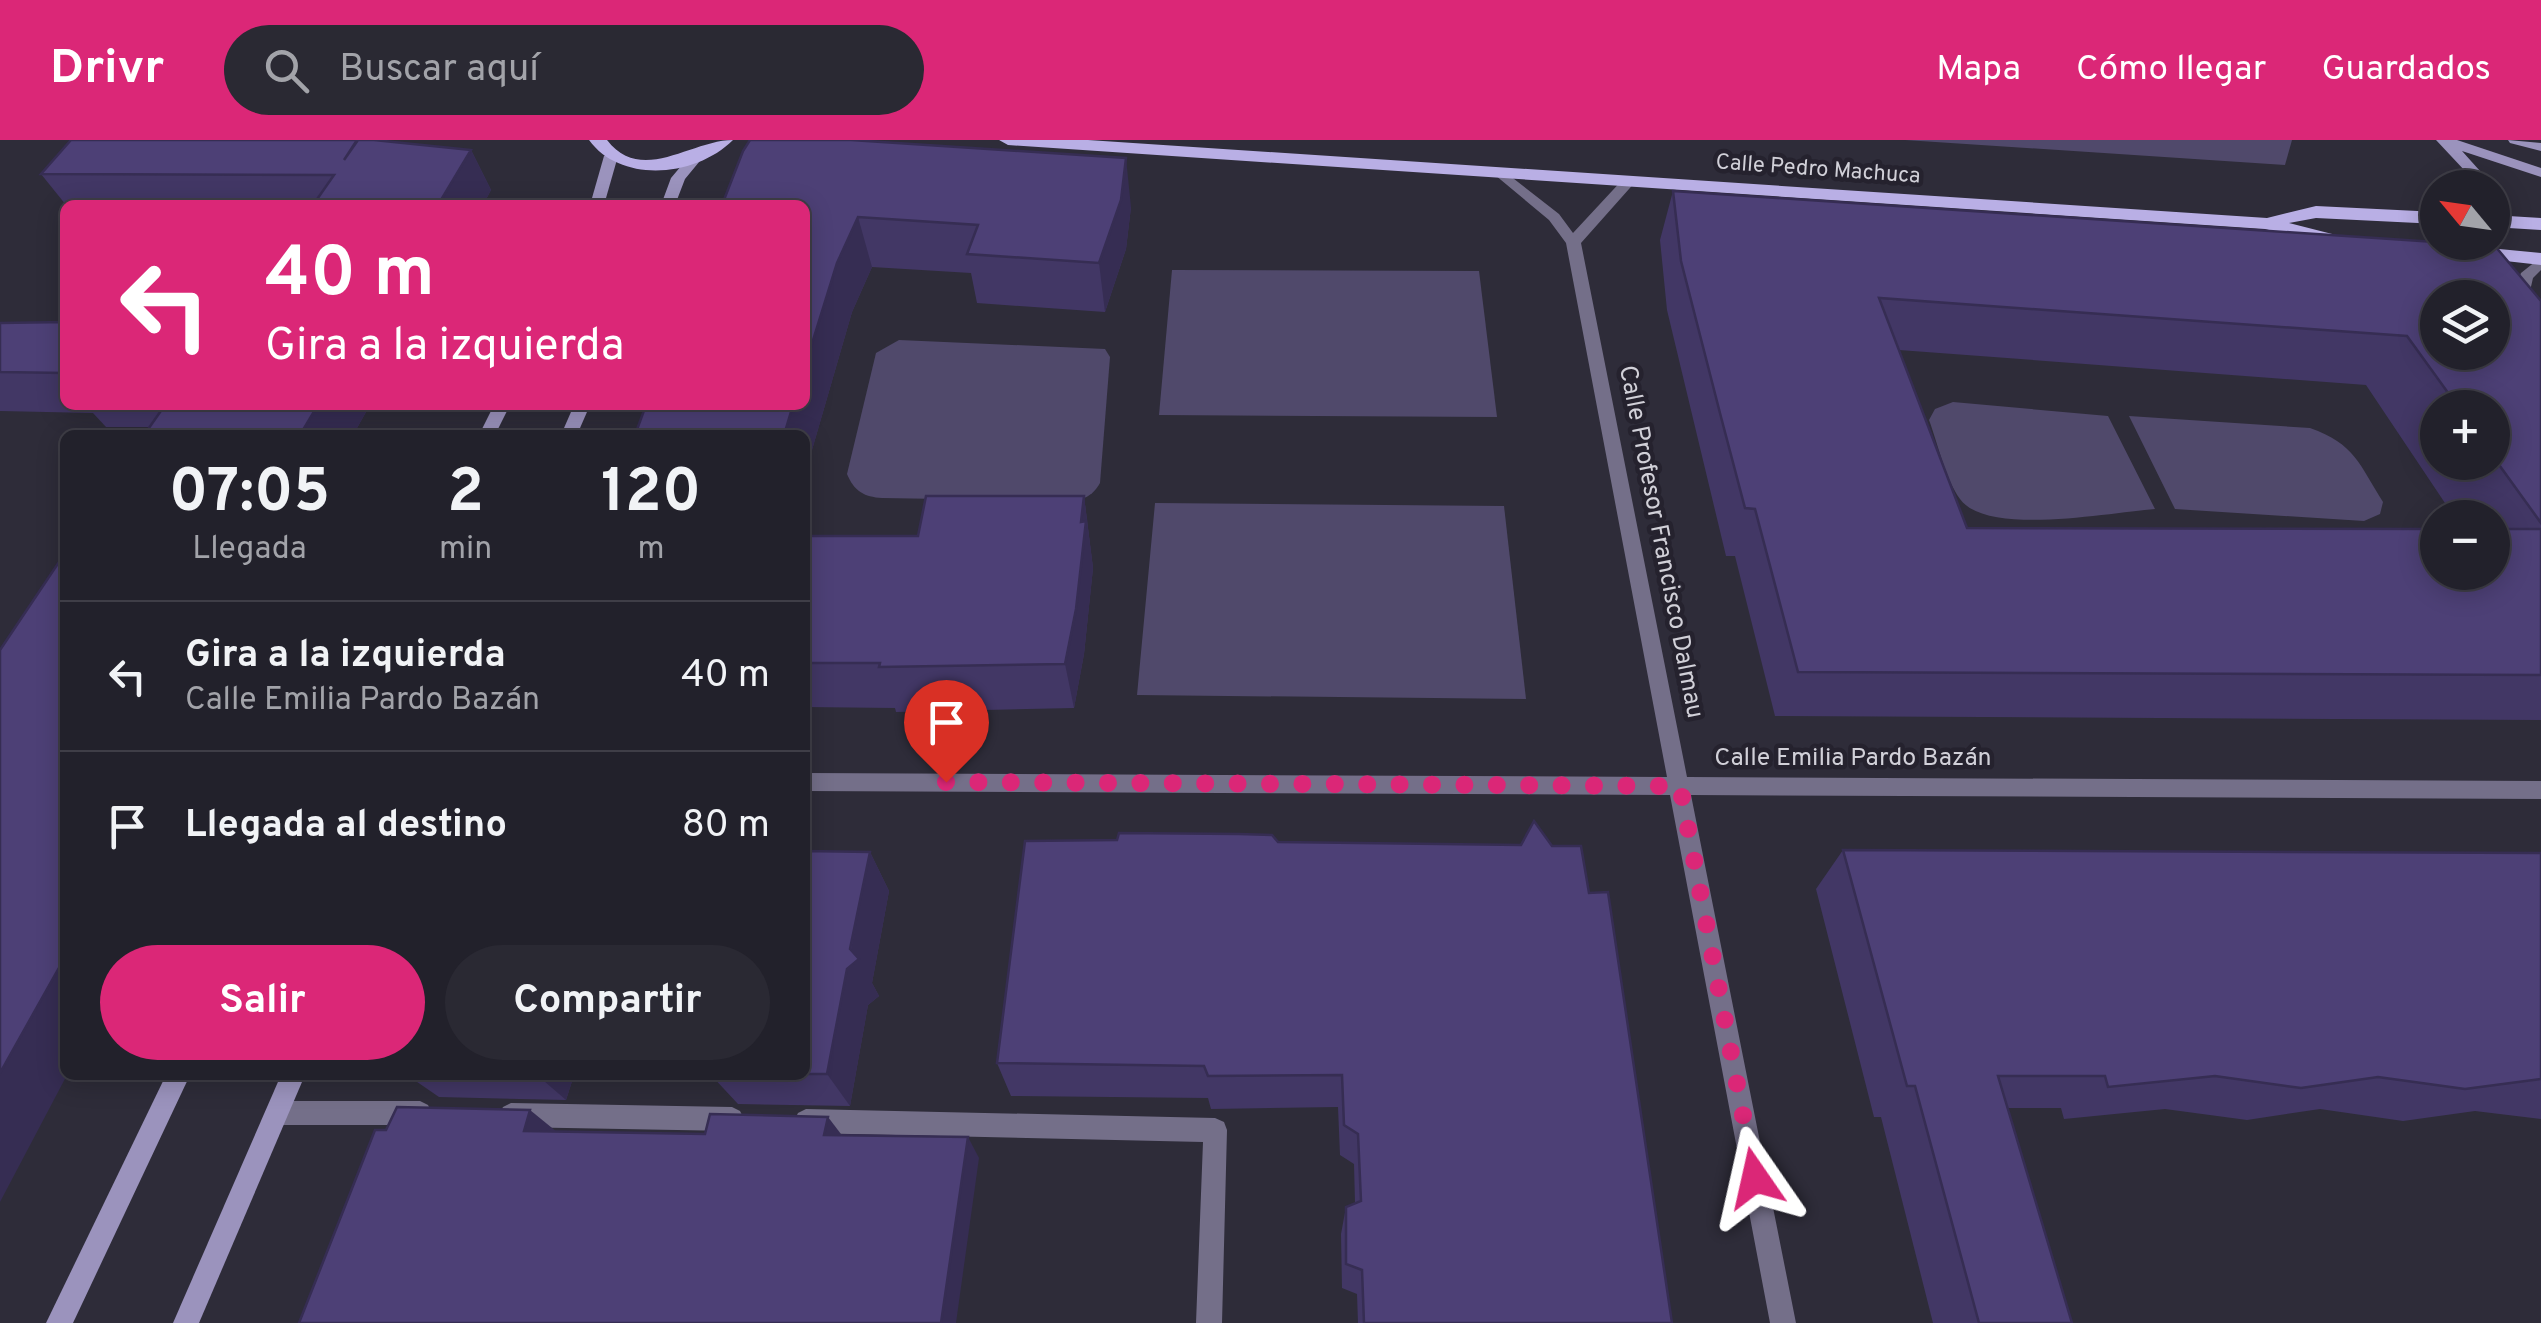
<!DOCTYPE html>
<html lang="es">
<head>
<meta charset="utf-8">
<style>
	body { margin:0; font-family:Overpass,sans-serif; background:#2a2933; color:#f1f3f6; height:100vh; display:flex; flex-direction:column; font-size:38px; white-space:nowrap }
	* { box-sizing:border-box; margin:0 }
	p { font-size:32px; color:#a2a3a9 }
	.icon { flex:none; width:55px; height:55px; fill:none; stroke:currentColor; stroke-width:2; stroke-linecap:round; stroke-linejoin:round }
	.map { position:relative; flex:1; overflow:hidden }
	.panel { position:absolute; left:60px; top:290px; width:750px; height:650px; display:flex; flex-direction:column; background:#22212b; border-radius:15px; box-shadow:0 5px 25px #0003,0 0 0 2px #3f3e47 }
	.panel>* { flex:none }
	.top-card { position:absolute; left:60px; top:60px; width:750px; height:210px; border-radius:15px; box-shadow:0 5px 25px #0003,0 0 0 2px #3f3e47; background:#db2777; color:#fff; overflow:hidden }
	.needle { width:65px; rotate:299deg }
	.tools { position:absolute; left:2420px; top:30px; display:grid; gap:20px }
	.tools a { display:grid; place-items:center; width:90px; height:90px; border-radius:50%; background:#22212b; box-shadow:0 5px 25px #0003,0 0 0 2px #3f3e47; font-size:50px }
	.pin { position:absolute; display:grid; place-items:center; width:85px; height:85px; color:#fff; margin:-102px -42px; border-radius:50% 50% 50% 0; rotate:-45deg; box-shadow:0 0 10px #0007 }
	.pin .icon { rotate:45deg }
	.me { position:absolute; width:110px; margin:-55px; rotate:349deg; stroke-linejoin:round; filter:drop-shadow(0 0 8px #0008) }
	.turn { display:flex; align-items:center; gap:35px; height:210px; padding:0 40px; font-size:45px }
	.turn .icon { width:130px; height:130px; stroke-width:2.5 }
	.turn b { display:block; font-size:70px; line-height:85px }
	.eta { display:flex; justify-content:space-evenly; align-items:center; height:170px; text-align:center }
	.eta b { font-size:60px; font-weight:700; line-height:70px }
	.primary-button { display:flex; gap:20px; margin-top:auto; padding:20px 40px }
	.primary-button a { flex:1; height:115px; border-radius:60px; background:#db2777; color:#fff; font-size:40px; font-weight:700; line-height:115px; text-align:center }
	.primary-button a+a { background:#2a2933; color:#f1f3f6 }
	ul { padding:0; list-style:none }
	li { display:flex; align-items:center; gap:30px; height:150px; padding:0 40px; border-top:2px solid #3f3e47 }
	li div { flex:1 }
	li b { display:block; font-size:38px }
	li em { font-style:normal }
	header { display:flex; align-items:center; gap:60px; box-sizing:border-box; height:140px; padding:0 50px; background:#db2777; color:#fff }
	header strong { font-size:48px }
	nav { display:flex; gap:55px; margin-inline-start:auto; font-size:35px }
	.search { width:700px; height:90px; background:#2a2933; display:flex; align-items:center; gap:25px; box-sizing:border-box; padding:0 35px; border-radius:55px; color:#a2a3a9; font-size:38px }
	.map>svg:first-child { display:block }
</style>
</head>
<body>
<header>
<strong>Drivr</strong>
<div class="search"><svg class="icon" aria-label="search" viewBox="0 0 24 24"><circle cx="10" cy="10" r="6"/><path d="M15 15l6 6"/></svg>Buscar aquí</div>
<nav><a>Mapa</a><a>Cómo llegar</a><a>Guardados</a></nav>
</header>
<div class="map">
<svg width="2541" height="1183" viewBox="0 0 2541 1183">
	<rect width="100%" height="100%" fill="#2e2c39"/>
	<g fill="#50496b">
		<path d="M1905,0H2292L2285,25Z"/>
		<path d="M1172,130L1479,131L1497,277L1159,275Z"/>
		<path d="M899,200L1105,209L1110,217L1100,343C1092,357 1083,360 1067,361L882,358C864,357 854,351 847,334L876,213Z"/>
		<path d="M1953,262L2108,276L2155,369C2112,372 1987,397 1960,359C1945,338 1938,304 1929,280L1935,269Z"/>
		<path d="M2129,276L2310,288C2355,304 2359,324 2383,362L2380,374L2364,381L2175,369Z"/>
		<path d="M1155,363L1504,366L1526,559L1137,555Z"/>
	</g>
	<g fill="none" stroke-linecap="round" stroke-linejoin="round">
		<path fill="#746f89" fill-rule="evenodd" d="M277,961H420L428,965L432,973L428,981L420,985H277L269,981L265,973L269,965Z"/>
		<g fill="#746f89" fill-rule="evenodd">
			<path d="M511,963L732,967L740,971L744,979L740,987L732,991L511,987L503,983L499,975L503,967Z"/>
			<path d="M806,969L1215,978L1224,982L1227,990L1222,1183H1196L1203,1002L806,993L798,989L794,981L798,973Z"/>
		</g>
		<g fill="#746f89" fill-rule="evenodd">
			<path d="M1500,28L1559,74L1573,93L1625,37L1637,40L1581,103L1687,637L2541,641V659L1691,655L1796,1183H1770L1670,655L805,651V633L1667,637L1566,103L1549,80L1495,35V29Z"/>
			<path d="M2541,117V130L2533,138L2530,151L2541,169V186L2535,185L2514,151L2521,133Z"/>
		</g>
		<g fill="#9b93bd" fill-rule="evenodd">
			<path d="M2436,0H2457L2541,28V37L2462,11L2480,31L2484,48H2470L2466,32Z"/>
			<path d="M2508,0L2541,3V11L2510,3Z"/>
			<path d="M611,12L618,16L604,65H590L604,16Z"/>
			<path d="M692,13L704,16L685,39L675,65H661L671,38Z"/>
			<path d="M494,265H510L495,295H479Z"/>
			<path d="M574,265H590L577,295H561Z"/>
			<path d="M166,935H190L73,1183H46Z"/>
			<path d="M281,935H305L199,1183H173Z"/>
		</g>
		<g fill="#b9afe5" fill-rule="evenodd">
			<path d="M589,0H607C642,45 691,0 733,0C696,37 621,44 589,0Z"/>
			<path d="M999,0H1088L2267,78L2316,66L2438,72V84L2316,78L2289,83L2340,96V104L2333,106L2265,89L1008,5Z"/>
			<path d="M2492,75L2541,78V90L2492,87Z"/>
			<path d="M2468,106L2541,113V125L2461,116L2459,112Z"/>
		</g>
	</g>
	<g fill="#423765" fill-rule="evenodd">
		<path d="M471,10L491,50L483,65H66L41,34Z"/>
		<path d="M1673,51L2541,161V580L1775,576L1735,416H1726L1667,170L1660,100ZM1899,210L2366,245L2455,378H2492V432L1967,388ZM2438,268H2492V322H2438Z"/>
		<path d="M805,65L1131,67L1126,109L1105,172L977,163L971,133L872,127L852,172L805,334Z"/>
		<path d="M65,182V265H370L353,295H144L150,287H106L93,273L0,271V183Z"/>
		<path d="M1084,356L1093,428L1084,514L1074,568L896,572L895,568L805,567V396H918Z"/>
		<path d="M1117,700L1672,1183H1358L1357,1154L1342,1148L1341,1094L1346,1067L1355,1063L1354,1024L1340,1015L1338,967L1211,969L1208,958L1011,956L997,923Z"/>
		<path d="M1843,710L2541,713V979L2475,971L2403,981L2320,969L2247,980L2165,969L2064,979L2061,968H2008L2072,1183H1933L1881,977H1874L1816,749Z"/>
		<path d="M805,711L870,712L889,751L872,843L879,856L868,865L850,966L738,964L711,935H805Z"/>
		<path d="M407,935H574L566,960L439,957Z"/>
	</g>
	<g fill="#362d53">
		<path d="M471,10L491,50L483,65H438Z"/>
		<path d="M1126,18L1131,67L1126,109L1105,172L1099,123Z"/>
		<path d="M858,77L872,127L852,172L805,334V295H784L793,265H805V226L837,123Z"/>
		<path d="M318,265H370L353,295H300Z"/>
		<path d="M1084,356L1093,428L1084,514L1074,568L1065,524Z"/>
		<path d="M870,712L889,751L872,843L879,856L868,865L850,966L827,934Z"/>
		<path d="M65,817V935H67L0,1062V933Z"/>
		<path d="M537,935H574L566,960Z"/>
		<path d="M530,970L557,992L524,991Z"/>
		<path d="M828,977L844,998L824,995Z"/>
		<path d="M968,997L979,1018L956,1183H941Z"/>
	</g>
	<g fill="#4d4076" stroke="#362d53" stroke-width="2.5" fill-rule="evenodd">
		<path d="M71,0H357L344,20L358,0H374L471,10L438,65H313L334,35L41,34Z"/>
		<path d="M750,0H851L1126,18L1121,60L1099,123L967,114L978,85L858,77L837,123L805,226V65H722L743,11Z"/>
		<path d="M1673,51L2495,106L2541,161V383L2492,315V268H2459L2407,196L1879,158L1967,388L2438,389V432H2492V389H2541V535L1798,532L1755,369L1745,368L1721,277L1681,121ZM2438,158H2492V212H2438Z"/>
		<path d="M65,182V233L0,232V183Z"/>
		<path d="M165,265H318L300,295H144Z"/>
		<path d="M646,265H793L784,295H635Z"/>
		<path d="M926,356H1084L1081,382L1086,381L1076,469L1065,524L879,527L880,523H805V396H918Z"/>
		<path d="M65,413V817L0,933V510Z"/>
		<path d="M1534,681L1552,706H1581L1589,753L1608,752L1672,1183H1364L1362,1130L1346,1124V1067L1361,1061L1358,994L1344,985L1342,935L1208,936L1204,926L997,923L1025,701L1117,700L1119,693L1239,694L1272,695L1278,702L1521,705Z"/>
		<path d="M1843,710L2541,713V939L2465,949L2378,937L2301,948L2215,936L2108,947L2105,936H1998L2072,1183H1979L1915,946H1907Z"/>
		<path d="M805,711L870,712L850,809L859,819L847,829L827,934H805Z"/>
		<path d="M397,967L530,970L524,991L705,994L710,974L828,977L824,995L968,997L941,1183H299L375,990H386Z"/>
	</g>
	<g fill="none" stroke-linecap="round" stroke-linejoin="round">
		<path stroke="#db2777" stroke-width="18" stroke-dasharray="0 32.4" d="M946,642L1680,646L1755,1038"/>
	</g>
	<g text-anchor="middle" dominant-baseline="central" stroke-width="9" stroke-linejoin="round" paint-order="stroke">
		<g font-size="22" fill="#d1d0d8" stroke="#25222e">
			<text transform="translate(1818 30) rotate(4)">Calle Pedro Machuca</text>
		</g>
		<g font-size="25" fill="#d1d0d8" stroke="#25222e">
			<text transform="translate(1660 402) rotate(79)">Calle Profesor Francisco Dalmau</text>
			<text x="1853" y="619">Calle Emilia Pardo Bazán</text>
		</g>
	</g>
</svg>
<div class="tools">
<a><svg class="needle" viewBox="-14 -14 28 28"><path d="M0-13l5 13h-10z" fill="#e53935"/><path d="M0 13l5-13h-10z" fill="#a2a3a9"/></svg></a>
<a><svg class="icon" aria-label="layers" viewBox="0 0 24 24"><path d="M12 4l9 5-9 5-9-5zM3 14l9 5 9-5"/></svg></a>
<a>+</a>
<a>−</a>
</div>
<div class="pin" style="left:946px;top:642px;background:#d93025"><svg class="icon" aria-label="arrive" viewBox="0 0 24 24"><path d="M6 21V4h12l-3 4 3 4H6"/></svg></div>
<svg class="me" style="left:1755px;top:1038px" viewBox="-20 -20 40 40"><path d="M0-17L14 15 0 8-14 15z" fill="#db2777" stroke="#fff" stroke-width="4"/></svg>
<div class="top-card">
<div class="turn"><svg class="icon" aria-label="left" viewBox="0 0 24 24"><path d="M17 20v-9H6M10 6l-5 5 5 5"/></svg><div><b>40 m</b>Gira a la izquierda</div></div>
</div>
<section class="panel">
<div class="eta">
<div><b>07:05</b><p>Llegada</p></div>
<div><b>2</b><p>min</p></div>
<div><b>120</b><p>m</p></div>
</div>
<ul>
<li><svg class="icon" aria-label="left" viewBox="0 0 24 24"><path d="M17 20v-9H6M10 6l-5 5 5 5"/></svg><div><b>Gira a la izquierda</b><p>Calle Emilia Pardo Bazán</p></div><em>40 m</em></li>
<li><svg class="icon" aria-label="arrive" viewBox="0 0 24 24"><path d="M6 21V4h12l-3 4 3 4H6"/></svg><div><b>Llegada al destino</b></div><em>80 m</em></li>
</ul>
<div class="primary-button"><a>Salir</a><a>Compartir</a></div>
</section>
</div>
</body>
</html>
